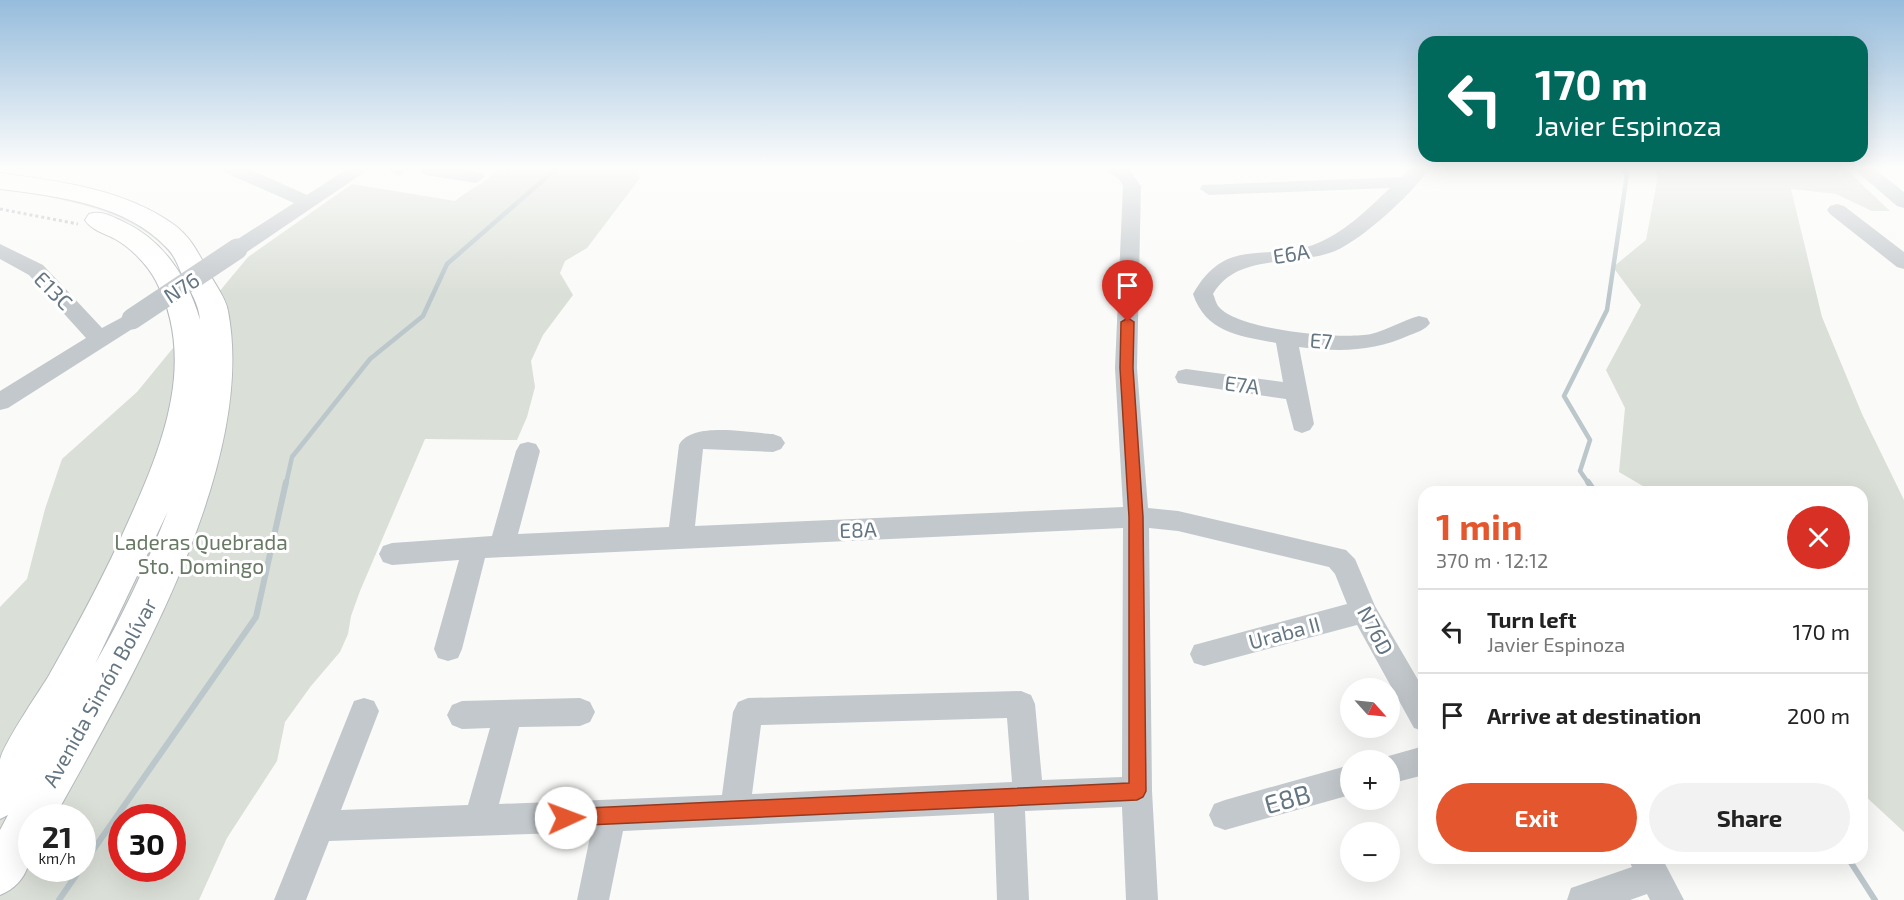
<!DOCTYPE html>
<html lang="en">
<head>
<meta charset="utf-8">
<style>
	body { margin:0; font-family:"Exo 2",sans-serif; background:#f2f2f2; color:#222; height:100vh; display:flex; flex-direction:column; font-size:22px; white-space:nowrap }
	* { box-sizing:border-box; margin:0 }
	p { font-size:20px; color:#767676 }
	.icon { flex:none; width:33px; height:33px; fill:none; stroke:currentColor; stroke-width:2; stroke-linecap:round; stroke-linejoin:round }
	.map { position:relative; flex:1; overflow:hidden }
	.details { position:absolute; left:1418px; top:486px; width:450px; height:378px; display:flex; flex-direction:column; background:#fff; border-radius:18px; box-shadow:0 6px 24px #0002 }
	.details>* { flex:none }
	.banner { position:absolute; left:1418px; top:36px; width:450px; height:126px; border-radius:18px; box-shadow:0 6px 24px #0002; background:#00695c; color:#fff; overflow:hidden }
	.needle { width:39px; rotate:117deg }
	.buttons { position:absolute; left:1340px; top:678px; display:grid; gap:12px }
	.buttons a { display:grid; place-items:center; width:60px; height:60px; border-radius:50%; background:#fff; box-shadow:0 6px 24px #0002; font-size:30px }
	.speed { position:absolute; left:18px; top:804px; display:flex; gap:12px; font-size:30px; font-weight:700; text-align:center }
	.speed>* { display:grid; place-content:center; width:78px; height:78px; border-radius:50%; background:#fff; box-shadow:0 6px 24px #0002; line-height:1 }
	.speed small { font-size:15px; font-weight:400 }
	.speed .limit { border:9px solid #d22; background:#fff; color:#111 }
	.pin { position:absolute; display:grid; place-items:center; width:51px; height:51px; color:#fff; margin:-62px -26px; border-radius:50% 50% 50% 0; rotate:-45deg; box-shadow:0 0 6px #0007 }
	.pin .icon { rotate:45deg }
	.me { position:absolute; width:66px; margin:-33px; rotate:88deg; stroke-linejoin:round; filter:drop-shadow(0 0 4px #0008) }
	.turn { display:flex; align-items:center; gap:21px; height:126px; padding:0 18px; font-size:27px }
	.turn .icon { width:78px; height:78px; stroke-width:2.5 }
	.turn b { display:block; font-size:42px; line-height:51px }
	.round { display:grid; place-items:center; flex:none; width:63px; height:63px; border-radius:32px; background:#f2f2f2 }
	.summary { display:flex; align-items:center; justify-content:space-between; height:102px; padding:0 18px }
	h1 { font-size:36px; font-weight:700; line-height:45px; color:#e4572e }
	.cta { display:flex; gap:12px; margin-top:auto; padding:12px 18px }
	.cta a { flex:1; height:69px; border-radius:36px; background:#e4572e; color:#fff; font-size:24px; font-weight:700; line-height:69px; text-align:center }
	.cta a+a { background:#f2f2f2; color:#222 }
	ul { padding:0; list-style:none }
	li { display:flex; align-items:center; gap:18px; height:84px; padding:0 18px; border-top:2px solid #e0e0e0 }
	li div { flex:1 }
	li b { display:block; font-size:22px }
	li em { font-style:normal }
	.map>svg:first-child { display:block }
</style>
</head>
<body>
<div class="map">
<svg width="1904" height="900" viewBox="0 0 1904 900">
	<rect width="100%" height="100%" fill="#fafaf8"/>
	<g fill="#dadfd7" fill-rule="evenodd">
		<path d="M497,169H638L640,178L587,248L565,261L560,273L573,295L543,335L531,361L535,387L527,417L517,440L425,439L360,591L351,616L348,634L340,652L311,686L285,722L277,761L227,838L199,900H0V607L27,579L45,509L62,459L137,392L200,315C179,216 85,202 0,189V185L114,208L168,238L209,304L248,257L352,184L455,201C469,189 487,183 497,169ZM32,818H82V868H32ZM122,818H172V868H122Z"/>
		<path d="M1652,169H1846L1890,211H1872L1836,194L1791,189L1822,317L1862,414L1904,500V832L1862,793V492H1653L1619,472L1625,408L1606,370L1641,305L1613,267L1646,240L1658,176Z"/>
	</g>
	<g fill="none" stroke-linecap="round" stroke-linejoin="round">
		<g stroke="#bbc7cb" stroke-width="4.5">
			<path d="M286,484L292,457L370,359L423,316L447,264L556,169"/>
			<path d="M1589,484L1580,471L1590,440L1564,396L1607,310L1627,174L1622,169"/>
		</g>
		<g stroke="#bbc7cb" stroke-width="6">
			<path d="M1588,482L1595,492"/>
			<path d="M1848,858L1875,900"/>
			<path d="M82,866L256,617L286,482"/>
			<path d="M59,900L81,868"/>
		</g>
		<g stroke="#b4b9bd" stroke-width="2">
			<path id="highway" d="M0,173C58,181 124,189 173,224C190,236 198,252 208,271C214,283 226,298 228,311C258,467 128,684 54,818H32C32,850 34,881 0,895V830L8,815L0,819C0,800 0,778 0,760C2,746 38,693 48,677C77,626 105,574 129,520C163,445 197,360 156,281C147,264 131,248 115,239C104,233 91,230 85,220L89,214C102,210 111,216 124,222C164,241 188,278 200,320C199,304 190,291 183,277C179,268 175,256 168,249C127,204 57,196 0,189ZM168,511C147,564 123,615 95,664Z"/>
		</g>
		<path stroke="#bbbfc2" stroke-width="3" stroke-dasharray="3 3" stroke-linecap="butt" d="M0,209L78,224"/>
		<g fill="#c3c8cc" fill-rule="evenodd">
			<path d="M224,169H249L307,195L347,169H369L244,254H230L227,249L230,244L294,203L226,173Z"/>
			<path d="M409,169L398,176L389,170V169Z"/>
			<path d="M417,169H462L483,173L485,177L476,183L426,175Z"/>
			<path d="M1104,169H1129L1141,186L1137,368L1148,508L1178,511L1346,550L1355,559L1375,606L1424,690V731L1414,728L1357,625L1204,666L1194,663L1190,654L1194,645L1347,604L1335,574L1329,567L1178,531L1149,528L1152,791L1158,900H1126L1122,807L1025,811L1029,900H997L994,813L623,831L609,900H577L591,832L329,841L306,900H274L354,701L364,698L374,701L379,711L341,810L468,805L490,728L462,729L452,725L447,715L452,705L462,701L580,698L590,702L595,712L590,722L580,726L519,727L499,804L722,795L733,712L738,702L748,698L1021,691L1031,695L1035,704L1042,780L1122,777L1123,528L485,558L462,649L458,658L448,661L438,658L434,649L459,560L392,565L383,562L379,554L383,546L392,543L492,536L516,451L520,444L528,442L536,444L540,451L518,534L669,527L679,445C692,421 748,433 773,434L781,437L785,443L781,449L773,452L703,449L695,526L1123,507L1115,368L1123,186L1119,179ZM1007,718L1012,782L752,794L761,725Z"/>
			<path d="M1409,169H1429C1412,194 1363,239 1335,251C1296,267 1237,252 1213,294C1215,298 1216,304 1219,307C1238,330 1342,340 1371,334C1388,330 1403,320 1419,316L1427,318L1430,323C1425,330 1418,332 1410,335C1373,352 1339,352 1299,347L1314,424L1310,430L1302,433L1294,430L1286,399L1178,383L1175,377L1178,371L1186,369L1283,382L1276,343C1240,336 1206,333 1193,294C1226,236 1262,262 1313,245C1343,234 1367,210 1390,188L1209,195L1200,189L1202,185L1402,177Z"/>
			<path d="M1854,169H1875L1904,192V208L1897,206Z"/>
			<path d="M1837,204L1844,206L1904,252V269L1897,267L1830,214L1827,210L1830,206Z"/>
			<path d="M0,244L43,265L102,328L132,312L140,314L143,319L140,324L8,408L0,410V391L86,338L29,275L0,259Z"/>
			<path d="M1424,746V775L1389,784V760L1378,759Z"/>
			<path d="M1350,765V795L1225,830L1214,826L1209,815L1214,804L1225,800Z"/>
			<path d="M1628,858H1662L1684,900H1650L1647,894L1630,900H1567L1571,888L1632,867Z"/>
		</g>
		<use href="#highway" fill="#fff" fill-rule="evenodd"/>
		<path stroke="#c3c8cc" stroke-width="21" d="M132,319L237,249"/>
	</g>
	<linearGradient id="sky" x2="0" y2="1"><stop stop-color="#96bcdc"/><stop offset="0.57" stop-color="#fdfdfc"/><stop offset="1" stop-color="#fdfdfc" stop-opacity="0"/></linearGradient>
	<rect width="1904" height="295" fill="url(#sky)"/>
	<path fill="#e4572e" stroke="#94391e" stroke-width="1.5" d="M1128,318L1134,322L1133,368L1143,517L1146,791L1143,797L1137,800L566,826L560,824L558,818L560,811L566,809L1129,783V517L1120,368L1121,322Z"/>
	<g text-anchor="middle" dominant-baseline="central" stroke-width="6" stroke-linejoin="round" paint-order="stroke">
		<g font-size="21" fill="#657683" stroke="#fff">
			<text transform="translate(1291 253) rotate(-9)">E6A</text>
			<text transform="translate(181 287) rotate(-33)">N76</text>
			<text transform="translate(54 290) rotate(45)">E13C</text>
			<text transform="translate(1321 340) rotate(4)">E7</text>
			<text transform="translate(1242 384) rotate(7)">E7A</text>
			<text transform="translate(858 529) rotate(-2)">E8A</text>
			<text transform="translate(1376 630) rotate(62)">N76D</text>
			<text transform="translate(1284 632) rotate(-15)">Uraba II</text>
			<text transform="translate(99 692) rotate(-61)">Avenida Simón Bolívar</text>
		</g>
		<g font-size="21" fill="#687a64" stroke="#fff">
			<text x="201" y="541">Laderas Quebrada<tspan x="201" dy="24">Sto. Domingo</tspan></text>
		</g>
		<g font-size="26" fill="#657683" stroke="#fff">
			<text transform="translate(1287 798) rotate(-16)">E8B</text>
		</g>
	</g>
</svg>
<div class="buttons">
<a><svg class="needle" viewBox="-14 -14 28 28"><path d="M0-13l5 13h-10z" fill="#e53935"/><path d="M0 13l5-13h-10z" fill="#767676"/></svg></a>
<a>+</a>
<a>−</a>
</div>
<div class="speed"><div>21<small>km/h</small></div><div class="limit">30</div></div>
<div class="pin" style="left:1128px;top:322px;background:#d93025"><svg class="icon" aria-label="arrive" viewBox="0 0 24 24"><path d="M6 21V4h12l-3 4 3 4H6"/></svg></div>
<svg class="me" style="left:566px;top:818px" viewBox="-20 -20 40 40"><circle r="19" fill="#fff"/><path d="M0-13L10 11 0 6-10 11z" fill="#e4572e"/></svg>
<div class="banner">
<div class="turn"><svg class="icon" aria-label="left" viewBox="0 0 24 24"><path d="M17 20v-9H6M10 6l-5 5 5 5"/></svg><div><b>170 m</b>Javier Espinoza</div></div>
</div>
<section class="details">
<div class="summary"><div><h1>1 min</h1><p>370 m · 12:12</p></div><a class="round" style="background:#d93025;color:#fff"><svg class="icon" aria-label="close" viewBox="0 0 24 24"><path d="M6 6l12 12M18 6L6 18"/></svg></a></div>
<ul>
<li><svg class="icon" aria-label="left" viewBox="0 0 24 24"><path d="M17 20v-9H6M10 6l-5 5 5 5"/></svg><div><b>Turn left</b><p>Javier Espinoza</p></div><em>170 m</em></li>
<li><svg class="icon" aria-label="arrive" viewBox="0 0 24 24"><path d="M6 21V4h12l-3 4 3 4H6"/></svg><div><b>Arrive at destination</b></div><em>200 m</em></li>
</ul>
<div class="cta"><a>Exit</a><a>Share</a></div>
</section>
</div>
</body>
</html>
